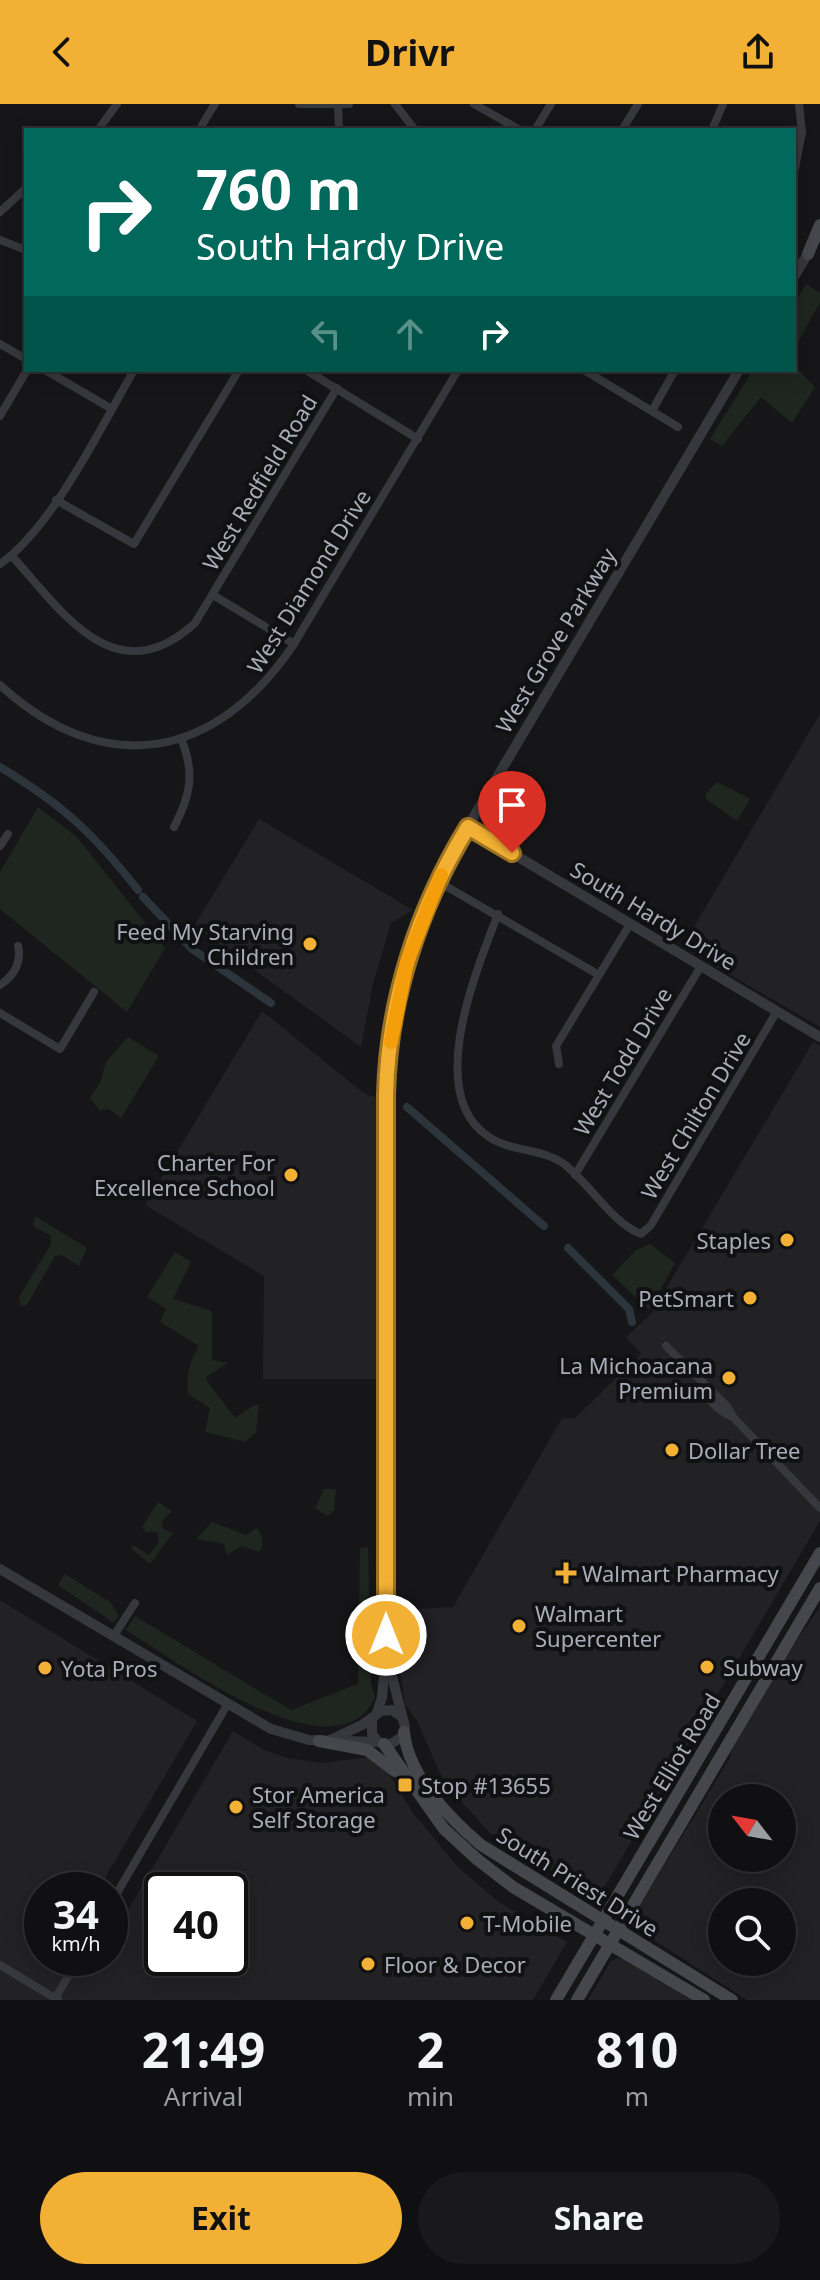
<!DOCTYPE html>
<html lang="en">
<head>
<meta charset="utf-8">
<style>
	body { margin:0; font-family:"Noto Sans",sans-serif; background:#19191b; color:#f1f3f6; height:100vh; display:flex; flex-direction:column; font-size:30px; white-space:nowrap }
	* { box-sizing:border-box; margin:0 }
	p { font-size:26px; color:#9c9d9f }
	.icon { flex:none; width:44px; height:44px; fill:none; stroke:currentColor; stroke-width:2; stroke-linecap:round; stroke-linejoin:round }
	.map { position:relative; height:1896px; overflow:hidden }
	.side { display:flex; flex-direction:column; background:#101012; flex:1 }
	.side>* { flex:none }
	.hud { position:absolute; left:24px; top:24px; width:772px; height:244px; border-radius:0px; box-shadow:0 4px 20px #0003,0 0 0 2px #303032; background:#00695c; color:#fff; overflow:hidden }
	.needle { width:52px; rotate:301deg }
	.buttons { position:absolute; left:708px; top:1680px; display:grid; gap:16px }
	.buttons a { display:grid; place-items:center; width:88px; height:88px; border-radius:50%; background:#101012; box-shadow:0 4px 20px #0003,0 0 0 2px #303032; font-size:40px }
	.speed { position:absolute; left:24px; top:1768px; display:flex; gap:16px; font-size:40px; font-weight:700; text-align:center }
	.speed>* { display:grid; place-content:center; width:104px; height:104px; border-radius:50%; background:#101012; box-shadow:0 4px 20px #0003,0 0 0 2px #303032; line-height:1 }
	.speed small { font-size:20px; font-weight:400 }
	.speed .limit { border:4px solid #111; border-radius:12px; background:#fff; color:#111 }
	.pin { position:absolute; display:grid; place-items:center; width:68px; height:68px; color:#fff; margin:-82px -34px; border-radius:50% 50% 50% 0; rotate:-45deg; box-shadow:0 0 8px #0007 }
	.pin .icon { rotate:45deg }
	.me { position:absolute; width:88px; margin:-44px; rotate:0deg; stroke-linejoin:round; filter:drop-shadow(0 0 6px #0008) }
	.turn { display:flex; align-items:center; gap:28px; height:168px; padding:0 40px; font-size:36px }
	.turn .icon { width:104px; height:104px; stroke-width:2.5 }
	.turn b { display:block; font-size:56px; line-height:68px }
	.lanes { display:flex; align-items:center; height:76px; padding:0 40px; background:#0003; justify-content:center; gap:40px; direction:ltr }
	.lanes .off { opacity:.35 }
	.eta { display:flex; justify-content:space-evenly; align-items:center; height:136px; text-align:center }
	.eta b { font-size:48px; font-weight:700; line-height:56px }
	.cta { display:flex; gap:16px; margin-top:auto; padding:16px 40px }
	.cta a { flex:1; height:92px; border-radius:48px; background:#f2b134; color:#111; font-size:32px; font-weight:700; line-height:92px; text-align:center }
	.cta a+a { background:#19191b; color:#f1f3f6 }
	header { display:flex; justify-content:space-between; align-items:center; height:104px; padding:0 40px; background:#f2b134; color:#111; font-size:36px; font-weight:700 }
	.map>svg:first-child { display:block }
</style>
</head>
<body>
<header><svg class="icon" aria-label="back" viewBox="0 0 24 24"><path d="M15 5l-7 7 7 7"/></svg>Drivr<svg class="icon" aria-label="share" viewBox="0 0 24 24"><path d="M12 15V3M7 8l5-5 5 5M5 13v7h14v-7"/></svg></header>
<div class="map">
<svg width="820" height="1896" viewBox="0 0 820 1896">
	<rect width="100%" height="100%" fill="#161618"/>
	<g fill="#222225" fill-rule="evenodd">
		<path d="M820,610V923L682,843Z"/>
		<path d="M259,715L413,806L391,819L373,880L361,943L194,822Z"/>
		<path d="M262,907L365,990L376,993V1275H263L264,1172L145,1101Z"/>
		<path d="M813,938L820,942V1417L598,1794L491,1730L445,1680L417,1617L405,1600L400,1566L399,1506L453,1503L562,1314H575L641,1250L626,1233L651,1210Z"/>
		<path d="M0,1496L197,1617L98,1786H42V1854H110V1810L122,1816L233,1627L264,1646L287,1654L323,1659L368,1653L386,1665L413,1709L458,1763L500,1799L567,1838L533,1896H0ZM162,1786H230V1854H162Z"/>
		<path d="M820,1503V1896H747L634,1823L632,1814L730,1654L732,1644L786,1552ZM722,1694H782V1754H722ZM722,1798H782V1858H722Z"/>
		<path d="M619,1854L624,1855L691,1896H588L611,1857Z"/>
	</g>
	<g fill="#1e261f">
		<path d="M806,180L820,189V198L794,246V200Z"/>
		<path d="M794,261L815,283L792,319L761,293L722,342L710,335L753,266H794Z"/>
		<path d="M717,678L750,695L737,717L706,695V689Z"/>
		<path d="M38,703L77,733L165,844L127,908L0,805V768Z"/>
		<path d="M128,933L159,952L121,1014L109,1005L100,1007L90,994L100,979L106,958Z"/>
		<path d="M35,1112L87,1144L79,1162L62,1151L55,1152L27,1201L20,1202L19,1193L51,1140L50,1131L33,1122Z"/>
		<path d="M650,1140L675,1159L649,1206L612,1171L636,1146Z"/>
		<path d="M175,1148L191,1158L173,1195L212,1207V1256L228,1259L206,1273L207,1277L235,1314L254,1301H259L256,1328L245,1338L205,1328L210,1304L188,1290C186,1269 189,1260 199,1242L160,1218L166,1205L147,1193Z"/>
		<path d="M324,1385H336L334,1406L328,1412L315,1404Z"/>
		<path d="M158,1398L172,1407L163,1416L162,1424L173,1429L150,1460L131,1444L133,1441L149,1451L159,1438L157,1428H146L142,1423Z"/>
		<path d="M212,1418L246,1431L257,1424C263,1433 265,1439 259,1448L242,1442L227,1451L224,1440L196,1435Z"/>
		<path d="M368,1443L371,1580L375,1593C338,1678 173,1555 126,1526L135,1512L291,1606L358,1580L360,1444Z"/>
		<path d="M65,1470L110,1498L119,1512L114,1519L58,1481Z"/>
	</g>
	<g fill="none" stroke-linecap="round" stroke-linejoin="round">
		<g stroke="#2c353c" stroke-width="8">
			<path d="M0,663C63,701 93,729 138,786"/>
			<path d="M143,793L192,845L271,899"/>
			<path d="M407,1003L544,1122"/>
			<path d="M568,1144L629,1205L632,1218"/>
		</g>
		<g stroke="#37383d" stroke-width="8">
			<path d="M299,0H349"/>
			<path d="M338,0L339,26"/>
			<path d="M395,0L415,26"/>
			<path d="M474,0L520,26"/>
			<path d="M202,21L215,0"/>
			<path d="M98,26L117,0"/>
			<path d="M535,26L551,0"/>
			<path d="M622,26L638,0"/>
			<path d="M712,26L723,0"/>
			<path d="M794,69L802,28L799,0"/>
			<path d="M0,108L26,84"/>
			<path d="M0,136L26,146"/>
			<path d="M0,240L26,255"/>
			<path d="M45,266L112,305"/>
			<path d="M306,266L418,335"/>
			<path d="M584,266L678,323"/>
			<path d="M652,307L675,266"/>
			<path d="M0,312L27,266"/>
			<path d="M56,396L134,440L239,266"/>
			<path d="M12,452C63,509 116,591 195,519L337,284"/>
			<path d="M0,460C53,423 101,323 134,266"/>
			<path d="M213,491L294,540"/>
			<path d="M0,581C105,677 217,655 294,540L458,266"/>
			<path d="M174,723C191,691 195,669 181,634"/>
			<path d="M0,742L8,730"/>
			<path d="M437,777L599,871"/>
			<path d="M498,810C476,867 424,991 489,1033C511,1048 542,1044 564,1060C590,1080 611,1118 641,1130L651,1121L777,907"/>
			<path d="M0,881C14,872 22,858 18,842"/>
			<path d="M0,909L60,945L94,888"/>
			<path d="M559,960L556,942L630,820"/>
			<path d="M575,1071L701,862"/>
			<path d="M666,1242L727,1302L733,1313L820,1404"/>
			<path d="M704,1283C707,1297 720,1307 732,1313"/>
			<path d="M113,1533L135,1499"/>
			<path d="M110,1801L227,1601"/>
			<path d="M0,1861L58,1896"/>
			<path d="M54,1896L79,1854"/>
		</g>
		<g stroke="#37383d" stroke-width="10">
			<path d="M794,173L811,144"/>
			<path d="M468,723L820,933"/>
			<path d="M0,1465L271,1625L309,1636L378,1638"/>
			<path d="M377,1609L382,1593L386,1549C387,1430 386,1311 387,1192C387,1023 373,900 455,744L739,266"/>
			<path d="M372,1615V1630L378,1638L389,1641L402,1633L405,1623L386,1549"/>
			<path d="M330,1636L362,1621L381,1607L392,1606L401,1612"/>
		</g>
		<g stroke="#45474d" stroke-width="12">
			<path d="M808,150L820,121"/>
			<path d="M404,1628C408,1671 449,1714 481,1741L732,1896"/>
			<path d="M319,1637L367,1646L395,1667"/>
			<path d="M384,1640L444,1725L478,1756L513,1783L704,1896"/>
			<path d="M556,1896L820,1449"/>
			<path d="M577,1896L820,1484"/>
		</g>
	</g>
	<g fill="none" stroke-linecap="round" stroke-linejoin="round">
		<g stroke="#9d7322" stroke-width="20">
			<path id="route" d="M386,1531V991C388,896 419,803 468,723L512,749"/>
		</g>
		<use href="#route" stroke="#f2b134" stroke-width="14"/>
		<path stroke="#f59e0b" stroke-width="14" d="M391,938L407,858L441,771"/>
	</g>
	<g fill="#f2b134" stroke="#111113" stroke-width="3">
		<circle cx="310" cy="840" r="8"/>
		<circle cx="291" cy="1071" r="8"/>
		<circle cx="787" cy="1136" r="8"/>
		<circle cx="750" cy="1194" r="8"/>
		<circle cx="729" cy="1274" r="8"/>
		<circle cx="672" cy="1346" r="8"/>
		<path d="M562 1457h8v8h8v8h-8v8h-8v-8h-8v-8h8z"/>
		<circle cx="519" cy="1522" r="8"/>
		<circle cx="707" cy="1563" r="8"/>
		<circle cx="45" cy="1564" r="8"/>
		<rect x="397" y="1673" width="16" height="16" rx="4"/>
		<circle cx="236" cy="1703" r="8"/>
		<circle cx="467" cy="1819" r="8"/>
		<circle cx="368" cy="1860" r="8"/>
	</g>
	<g text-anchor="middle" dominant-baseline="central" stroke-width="8" stroke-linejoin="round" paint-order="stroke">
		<g font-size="22" fill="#a8adb8" stroke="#111113">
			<text transform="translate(259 378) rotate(-59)">West Redfield Road</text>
			<text transform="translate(308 477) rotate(-58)">West Diamond Drive</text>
			<text transform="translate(555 536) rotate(-59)">West Grove Parkway</text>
			<text transform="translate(654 811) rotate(31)">South Hardy Drive</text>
			<text transform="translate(622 957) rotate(-59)">West Todd Drive</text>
			<text transform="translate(695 1011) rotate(-59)">West Chilton Drive</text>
			<text transform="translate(671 1662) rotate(-59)">West Elliot Road</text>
			<text transform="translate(578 1777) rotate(32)">South Priest Drive</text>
		</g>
		<g font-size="22" fill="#a8adb8" stroke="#111113" text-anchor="start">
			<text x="294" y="827" text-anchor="end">Feed My Starving<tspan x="294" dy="25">Children</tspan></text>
			<text x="275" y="1058" text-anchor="end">Charter For<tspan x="275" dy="25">Excellence School</tspan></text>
			<text x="771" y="1136" text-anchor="end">Staples</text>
			<text x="734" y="1194" text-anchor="end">PetSmart</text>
			<text x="713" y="1261" text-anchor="end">La Michoacana<tspan x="713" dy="25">Premium</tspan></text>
			<text x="688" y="1346">Dollar Tree</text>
			<text x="582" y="1469">Walmart Pharmacy</text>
			<text x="535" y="1509">Walmart<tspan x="535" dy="25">Supercenter</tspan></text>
			<text x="723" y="1563">Subway</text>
			<text x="61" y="1564">Yota Pros</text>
			<text x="421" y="1681">Stop #13655</text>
			<text x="252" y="1690">Stor America<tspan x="252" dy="25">Self Storage</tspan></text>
			<text x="483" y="1819">T-Mobile</text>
			<text x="384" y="1860">Floor &amp; Decor</text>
		</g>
	</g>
</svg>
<div class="buttons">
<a><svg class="needle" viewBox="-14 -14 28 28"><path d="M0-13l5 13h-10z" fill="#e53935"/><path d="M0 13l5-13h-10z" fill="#9c9d9f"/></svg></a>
<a><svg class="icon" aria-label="search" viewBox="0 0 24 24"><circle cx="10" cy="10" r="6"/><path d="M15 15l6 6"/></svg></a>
</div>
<div class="speed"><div>34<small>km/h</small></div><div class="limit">40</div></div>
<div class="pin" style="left:512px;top:749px;background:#d93025"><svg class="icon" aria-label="arrive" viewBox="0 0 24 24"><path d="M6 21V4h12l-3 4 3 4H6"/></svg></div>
<svg class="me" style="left:386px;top:1531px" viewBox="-20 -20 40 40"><circle r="17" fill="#f2b134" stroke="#fff" stroke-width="3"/><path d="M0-11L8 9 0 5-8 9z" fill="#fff"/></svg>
<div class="hud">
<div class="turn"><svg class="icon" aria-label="right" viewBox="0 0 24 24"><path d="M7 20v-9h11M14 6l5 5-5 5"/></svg><div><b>760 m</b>South Hardy Drive</div></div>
<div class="lanes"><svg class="icon off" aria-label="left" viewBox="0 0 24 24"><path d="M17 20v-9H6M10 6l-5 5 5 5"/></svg><svg class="icon off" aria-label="ahead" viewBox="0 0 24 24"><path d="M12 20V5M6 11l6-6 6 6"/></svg><svg class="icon" aria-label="right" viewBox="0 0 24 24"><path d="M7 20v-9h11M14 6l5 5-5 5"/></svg></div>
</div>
</div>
<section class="side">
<div class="eta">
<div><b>21:49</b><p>Arrival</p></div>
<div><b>2</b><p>min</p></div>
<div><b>810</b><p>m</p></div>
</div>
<div class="cta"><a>Exit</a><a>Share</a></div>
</section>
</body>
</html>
